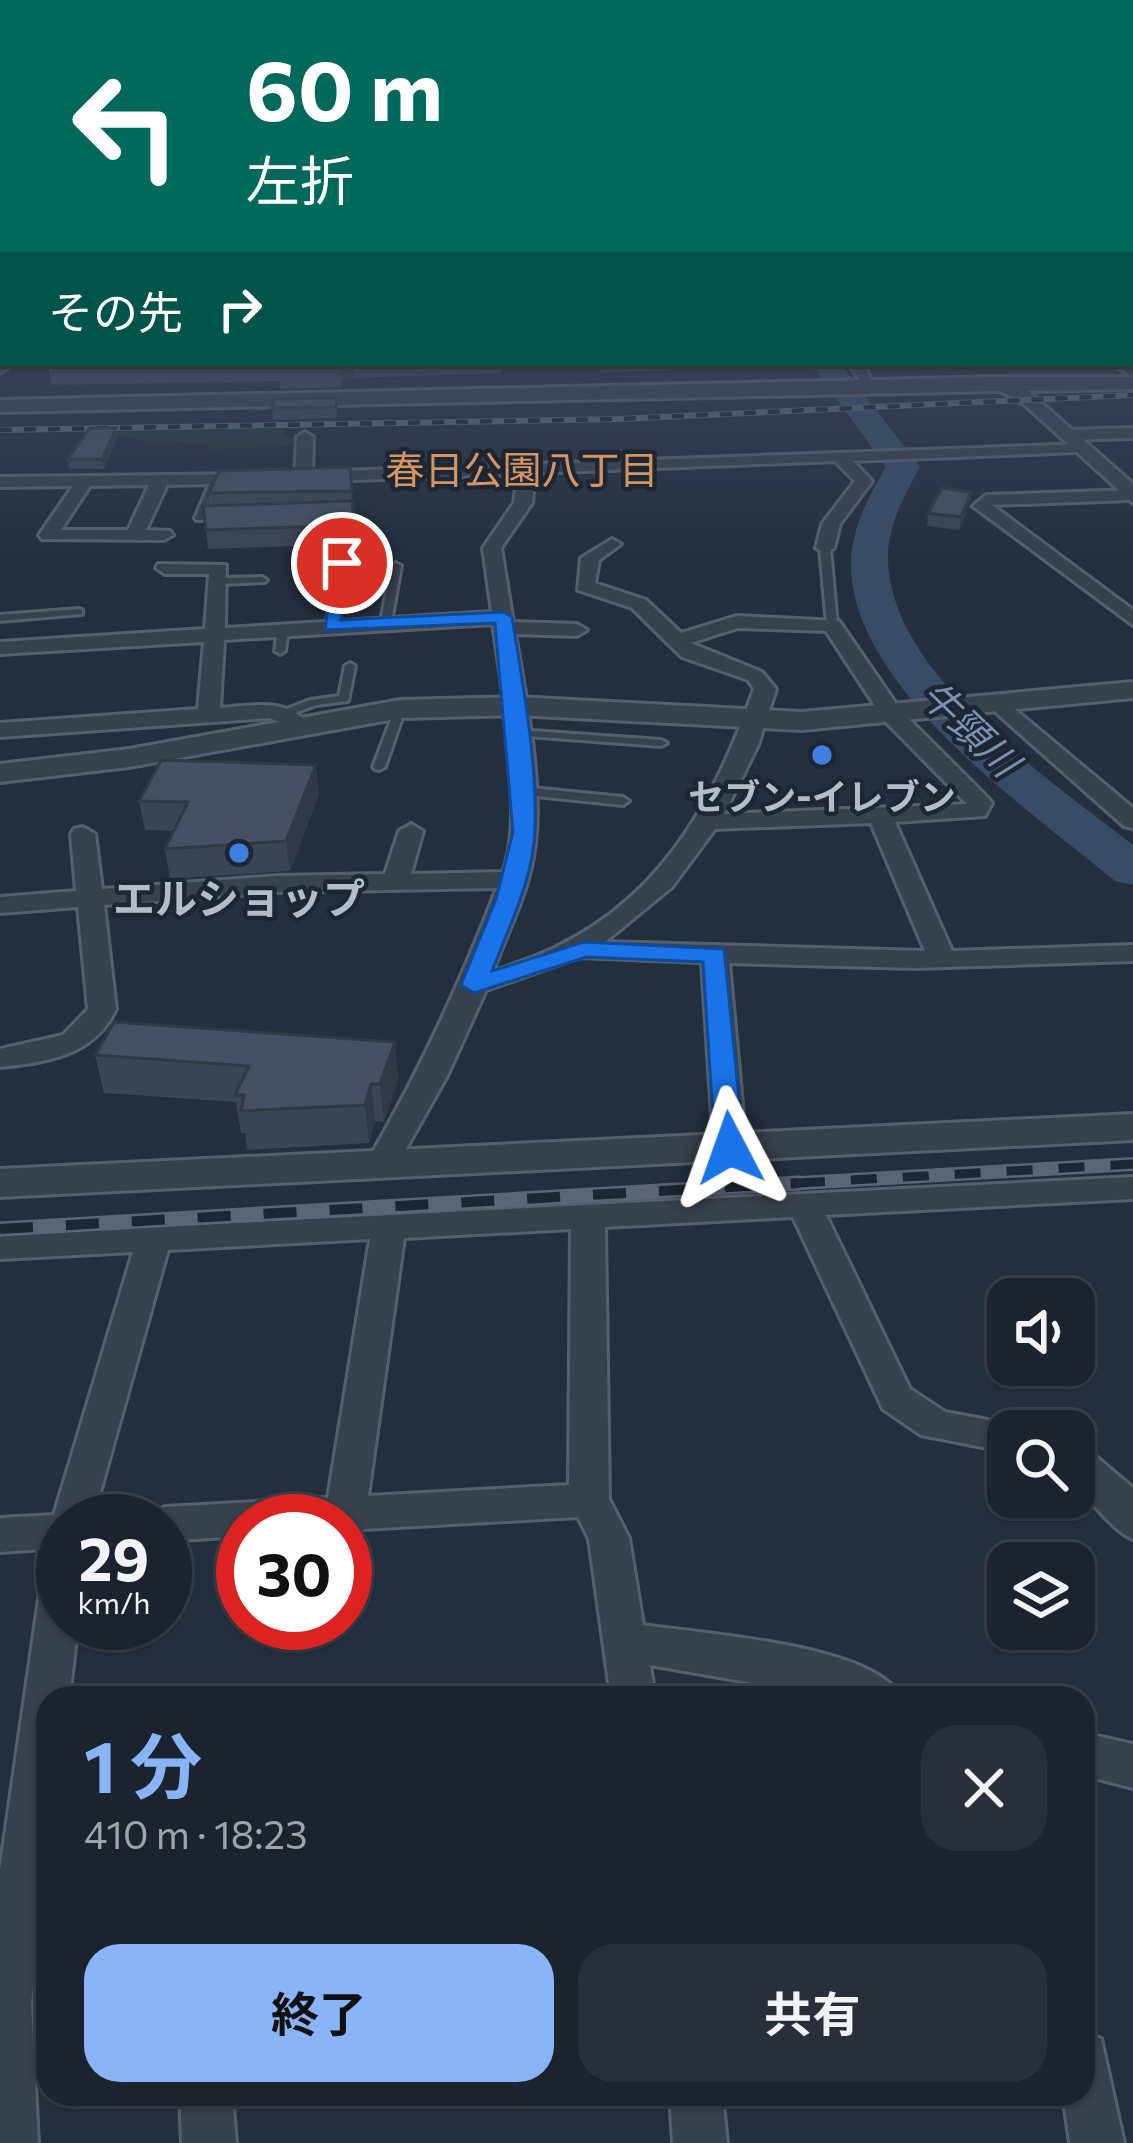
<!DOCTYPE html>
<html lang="ja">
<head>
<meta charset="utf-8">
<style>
	body { margin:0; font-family:Commissioner,"Noto Sans JP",sans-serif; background:#282f3a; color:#f1f3f6; height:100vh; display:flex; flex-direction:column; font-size:45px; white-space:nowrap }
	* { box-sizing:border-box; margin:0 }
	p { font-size:39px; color:#a0a4aa }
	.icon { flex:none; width:66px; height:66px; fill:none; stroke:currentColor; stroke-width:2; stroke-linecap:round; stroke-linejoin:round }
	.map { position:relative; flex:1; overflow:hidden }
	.side { position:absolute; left:36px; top:1686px; width:1059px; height:420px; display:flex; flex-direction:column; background:#1b232e; border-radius:36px; box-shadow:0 3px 9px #0004,0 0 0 3px #39404a }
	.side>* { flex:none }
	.top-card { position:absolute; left:0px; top:0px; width:1134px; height:366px; box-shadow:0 3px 9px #0004,0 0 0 3px #39404a; background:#00695c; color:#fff; overflow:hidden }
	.fabs { position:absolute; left:987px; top:1278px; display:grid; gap:24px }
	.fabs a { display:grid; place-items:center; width:108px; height:108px; border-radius:24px; background:#1b232e; box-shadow:0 3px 9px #0004,0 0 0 3px #39404a; font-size:60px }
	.speed { position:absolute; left:36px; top:1494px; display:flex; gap:24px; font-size:60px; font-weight:700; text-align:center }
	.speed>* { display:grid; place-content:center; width:156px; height:156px; border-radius:50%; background:#1b232e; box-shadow:0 3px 9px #0004,0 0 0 3px #39404a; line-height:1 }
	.speed small { font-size:30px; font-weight:400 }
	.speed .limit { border:18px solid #d22; background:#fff; color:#111 }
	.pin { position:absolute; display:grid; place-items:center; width:102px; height:102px; color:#fff; margin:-51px; border:6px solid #fff; border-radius:50%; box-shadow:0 3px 12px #0007 }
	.me { position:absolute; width:132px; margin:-66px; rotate:356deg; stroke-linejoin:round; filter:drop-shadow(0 0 9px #0008) }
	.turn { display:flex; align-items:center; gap:42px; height:252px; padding:0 48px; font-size:54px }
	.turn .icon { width:156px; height:156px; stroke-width:2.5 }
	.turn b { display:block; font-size:84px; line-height:102px }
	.then { display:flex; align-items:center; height:114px; padding:0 48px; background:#0003; gap:24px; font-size:45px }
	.round { display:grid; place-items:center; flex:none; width:126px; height:126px; border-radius:36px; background:#282f3a }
	.head { display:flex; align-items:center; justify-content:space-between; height:204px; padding:0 48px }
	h1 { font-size:72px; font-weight:700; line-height:90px; color:#8ab4f8 }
	.cta { display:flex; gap:24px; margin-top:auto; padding:24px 48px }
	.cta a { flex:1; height:138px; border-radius:36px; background:#8ab4f8; color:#111; font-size:48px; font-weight:700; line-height:138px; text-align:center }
	.cta a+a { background:#282f3a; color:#f1f3f6 }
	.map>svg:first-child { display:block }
</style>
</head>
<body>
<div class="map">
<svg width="1133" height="2143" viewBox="0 0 1133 2143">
	<rect width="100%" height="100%" fill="#242f3e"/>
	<g fill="#263c3f">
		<path d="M1133,257V375L1027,379L980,363H1131Z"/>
		<path d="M284,429V437H300L298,446L209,449V443L149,442L102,432Z"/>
	</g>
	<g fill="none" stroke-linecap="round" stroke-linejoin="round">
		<path fill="#394c67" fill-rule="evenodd" d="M811,363H840L920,467C905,494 889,523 888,554C885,672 1051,780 1133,845V885L1115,881C1029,810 848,686 851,561C852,527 869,496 886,467Z"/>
		<g stroke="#565f6c" stroke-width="6">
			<g id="service">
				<path d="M212,478L219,480L205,515L222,514L226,517L222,520H196L195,518Z"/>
				<path d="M825,545L830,548L837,625L832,628L827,625L820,548Z"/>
				<path d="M342,560L347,563L336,626L331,629L326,626L337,563Z"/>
				<path d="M396,563L401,566L391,622L386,625L381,622L391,566Z"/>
				<path d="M262,577L267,580L265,582L218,584L213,581L218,578Z"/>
				<path d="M79,609L82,610V614L0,621V615Z"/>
				<path d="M283,626L288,629L285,651L280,654L275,651L278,629Z"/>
				<path d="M350,663L355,666L348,701L316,705L290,715H282V711L310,700L339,696L345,666Z"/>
				<path d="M400,706L405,709L385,767L379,770L375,769L373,767L395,709Z"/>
				<path d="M518,730L661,740L667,743L661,746L514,735V731Z"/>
				<path d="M521,787L623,797L629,801L623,805L517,794L515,791Z"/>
			</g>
		</g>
		<g stroke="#565f6c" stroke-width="6">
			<g id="pedestrian">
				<rect x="1131" y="346" width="2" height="6"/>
				<path d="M1112,363H1125L1133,369V377Z"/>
			</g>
		</g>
		<g stroke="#565f6c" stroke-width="6">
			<g id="minor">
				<path d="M3,321V331L0,332V322Z"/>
				<path d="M3,360L14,363L0,373V362Z"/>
				<path d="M848,363H862L877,389H867Z"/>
				<path d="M1133,428V438L1067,440L1059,435L1067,430Z"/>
				<path d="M305,432L313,437L312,472L1085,444L1087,447L1079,452L853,461L872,481L840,524L834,548L825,553L816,548L822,524L855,481L835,461L535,473L532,503L501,548L513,622L577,624L587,630L577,636L515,634C526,701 545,791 533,857C527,895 506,934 493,971C640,930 706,826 754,689L748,680L682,657L632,608L578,590L581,558L612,539L621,544L599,560L595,583L646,600L681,633L736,616L839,621L901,711L988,798L992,803L985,816L895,822L952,951L1133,945V961L916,968L729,963L746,1147L730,1158L714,1147L702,962L580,957L486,990L447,1076L394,1170H372L367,1162C419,1073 460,984 497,888L277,892L104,905L116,1009C94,1056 47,1062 0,1067V1049L63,1035L88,1009L78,907L0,913V897L76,891L71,834L74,829L83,827L95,834L102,889L277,876L385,874L399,831L411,824L423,831L411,874L503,872C525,815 502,686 493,624L224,640L220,708C253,706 285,697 308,724L297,731L270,718L0,737V723L198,709L204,642L0,654V642L205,629L209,574H165L156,568L158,564L226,565L225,628L492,612L483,548L514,503L518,474L303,482L295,477L297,437ZM738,628L826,631L885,721L967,804L724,814L758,745L776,689L762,672L691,643ZM871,823L925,951L605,942L672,887L715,829Z"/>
				<path d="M252,474L260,479L258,483L167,485L146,530L170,531L173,535L164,540L42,539L39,535L73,486L0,487V477ZM149,485L128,530H61L90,486Z"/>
				<path d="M1133,490L1131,500L992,505L1133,610V625L973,506L986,495Z"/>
				<path d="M1000,697L1133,808V828L1124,826L992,709V699Z"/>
				<path d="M1133,1177V1199L826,1215L910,1389L945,1412L1021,1426L1024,1431H1008V1452L921,1435L883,1409L793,1217L605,1227L609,1499L629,1538L643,1625C700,1634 877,1644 901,1698H838L650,1665L655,1698H611L589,1539L578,1517L345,1530V1521H243V1536L165,1541V1521H146L151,1512L165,1507L328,1498L370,1239L168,1250L92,1521H63V1548L0,1552V1518L54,1515L133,1252L0,1259V1235ZM571,1229L569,1485L368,1496L404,1238Z"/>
				<path d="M1074,1445L1088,1450L1133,1488V1539C1114,1532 1091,1500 1074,1484Z"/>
				<path d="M63,1560V1623H78L69,1698H48V1868L31,2003L38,2143H0V1870L42,1578L48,1565Z"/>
				<path d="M1083,1733L1133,1744V1788L1083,1775Z"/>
				<path d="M1083,2031L1101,2039L1124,2143H1070L1063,2094H1083Z"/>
				<path d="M180,2094H232L236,2143H182Z"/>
				<path d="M670,2094H722L727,2143H673Z"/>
			</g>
		</g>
		<g stroke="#565f6c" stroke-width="6">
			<g id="tertiary">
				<path d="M999,377H1133V389L1028,391L1133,484V503L1024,404L1000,391L0,412V400Z"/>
				<path d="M1133,682V698L802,730L516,715L400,718L129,767L0,782V764L129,749L400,700L516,697L802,712Z"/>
				<path d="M1133,1114V1140L0,1197V1169Z"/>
			</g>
		</g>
		<g stroke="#565f6c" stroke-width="6">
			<path id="secondary" d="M3,344V357L0,358V345Z"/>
		</g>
		<use href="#service" fill="#38414e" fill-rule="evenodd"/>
		<use href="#pedestrian" fill="#38414e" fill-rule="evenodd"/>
		<use href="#minor" fill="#38414e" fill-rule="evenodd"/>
		<use href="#tertiary" fill="#38414e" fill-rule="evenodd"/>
		<use href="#secondary" fill="#465061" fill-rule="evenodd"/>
		<g stroke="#5a6575" stroke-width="6">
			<path id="rail-far2" d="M0,430L618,419L1133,395"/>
		</g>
		<g stroke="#5a6575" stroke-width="14">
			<path id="rail-far1" d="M747,1186L1133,1164"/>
		</g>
		<g stroke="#5a6575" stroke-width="15">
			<path id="rail" d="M0,1229L799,1183"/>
		</g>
		<use href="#rail-far2" stroke="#1d2633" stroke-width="4.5" stroke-dasharray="12" stroke-linecap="butt"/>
		<use href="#rail-far1" stroke="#1d2633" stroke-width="9" stroke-dasharray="26" stroke-linecap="butt"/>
		<use href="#rail" stroke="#1d2633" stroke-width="10" stroke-dasharray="33" stroke-linecap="butt"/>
	</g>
	<g fill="#3b4654">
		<path d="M47,363H502V373L354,378L341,380V388L280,389L279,381L52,385Z"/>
		<path d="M596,363H699L673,370L600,373Z"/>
		<path d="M337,398V418L273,420L272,408Z"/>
		<path d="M116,428L117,438L104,469H70L68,459Z"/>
		<path d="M350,467L355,544L208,549L203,506L211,505L209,493Z"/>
		<path d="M971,492L969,504L959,530L927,526L928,513Z"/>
		<path d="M319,794L290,871L170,879L165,849L174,831L145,830L139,801Z"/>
		<path d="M395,1042L398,1080L384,1122L375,1121L369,1143L247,1150L245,1133H241L236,1102L104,1093L95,1055Z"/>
	</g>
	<g fill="#303945">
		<path d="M339,363H353L354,378L341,380V388Z"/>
		<path d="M673,363H699L673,370Z"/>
		<path d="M116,428L117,438L104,469L102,459Z"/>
		<path d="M971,492L969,504L959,530L961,517Z"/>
		<path d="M316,765L319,794L290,871L286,841Z"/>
		<path d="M395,1042L398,1080L384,1122L380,1084Z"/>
		<path d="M371,1084L375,1121L369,1143L365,1105Z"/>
	</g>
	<g fill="#455162" stroke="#303945" stroke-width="3">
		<path d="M337,398L336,407L272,408L274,399Z"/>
		<path d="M90,428H116L102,459H68Z"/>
		<path d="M350,467L352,491L209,493L219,471Z"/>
		<path d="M942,488L971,492L961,517L928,513Z"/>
		<path d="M352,501L354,525L206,530L203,506Z"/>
		<path d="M161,760L316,765L286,841L165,849L188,802L139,801Z"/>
		<path d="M114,1022L395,1042L380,1084H371L365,1105L241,1111L244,1095H235L249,1066L95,1055Z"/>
	</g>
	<linearGradient id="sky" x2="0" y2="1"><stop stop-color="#141a22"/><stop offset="0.46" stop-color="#3f4d63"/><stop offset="1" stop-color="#3f4d63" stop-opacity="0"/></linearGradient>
	<rect width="1133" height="557" fill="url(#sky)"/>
	<path fill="#1a73e8" stroke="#114b97" stroke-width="3" d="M342,558L350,563L341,620L503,612L512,617C523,686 537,759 535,829C534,877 509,927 492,971L584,942L724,949L744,1148L740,1154L730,1157L715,1148L703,962L586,957L474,993L461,985L496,899L513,832L495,623L325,630L334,563Z"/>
	<g fill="#3f7fe0" stroke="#1d2633" stroke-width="4.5">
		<circle cx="822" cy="755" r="12"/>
		<circle cx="239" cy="853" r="12"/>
	</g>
	<g text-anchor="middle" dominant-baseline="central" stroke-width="9" stroke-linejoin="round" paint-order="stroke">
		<g font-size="36" font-weight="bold" fill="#b4bcc9" stroke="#1d2633">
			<text x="822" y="795">セブン-イレブン</text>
		</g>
		<g font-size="39" fill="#d59563" stroke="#1d2633">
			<text x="522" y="468">春日公園八丁目</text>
		</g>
		<g font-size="39" font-style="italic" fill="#7c92b1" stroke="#1d2633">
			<text transform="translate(971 727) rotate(44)">牛頸川</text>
		</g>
		<g font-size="42" font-weight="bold" fill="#b4bcc9" stroke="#1d2633">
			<text x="239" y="897">エルショップ</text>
		</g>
	</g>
</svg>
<div class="fabs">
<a><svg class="icon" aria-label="sound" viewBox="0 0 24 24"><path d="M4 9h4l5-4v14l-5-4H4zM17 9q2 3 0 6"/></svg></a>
<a><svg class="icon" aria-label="search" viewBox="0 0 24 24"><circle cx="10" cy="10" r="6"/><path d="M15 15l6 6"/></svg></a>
<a><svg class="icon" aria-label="layers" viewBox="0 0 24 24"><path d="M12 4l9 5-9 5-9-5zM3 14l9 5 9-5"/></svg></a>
</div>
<div class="speed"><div>29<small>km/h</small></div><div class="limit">30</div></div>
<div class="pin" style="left:342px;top:563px;background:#d93025"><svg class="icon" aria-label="arrive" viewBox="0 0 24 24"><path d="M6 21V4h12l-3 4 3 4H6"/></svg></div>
<svg class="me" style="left:730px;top:1148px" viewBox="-20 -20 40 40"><path d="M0-17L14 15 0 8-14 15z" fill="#1a73e8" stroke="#fff" stroke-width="4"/></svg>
<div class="top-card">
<div class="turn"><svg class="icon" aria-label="left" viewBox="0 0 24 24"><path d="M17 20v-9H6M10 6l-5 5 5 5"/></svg><div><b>60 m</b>左折</div></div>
<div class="then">その先<svg class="icon" aria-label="right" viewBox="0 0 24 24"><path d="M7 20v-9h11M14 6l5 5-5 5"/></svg></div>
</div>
<section class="side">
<div class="head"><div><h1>1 分</h1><p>410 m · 18:23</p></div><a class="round"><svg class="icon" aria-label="close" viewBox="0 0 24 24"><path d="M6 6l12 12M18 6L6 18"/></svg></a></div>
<div class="cta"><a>終了</a><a>共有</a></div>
</section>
</div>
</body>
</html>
